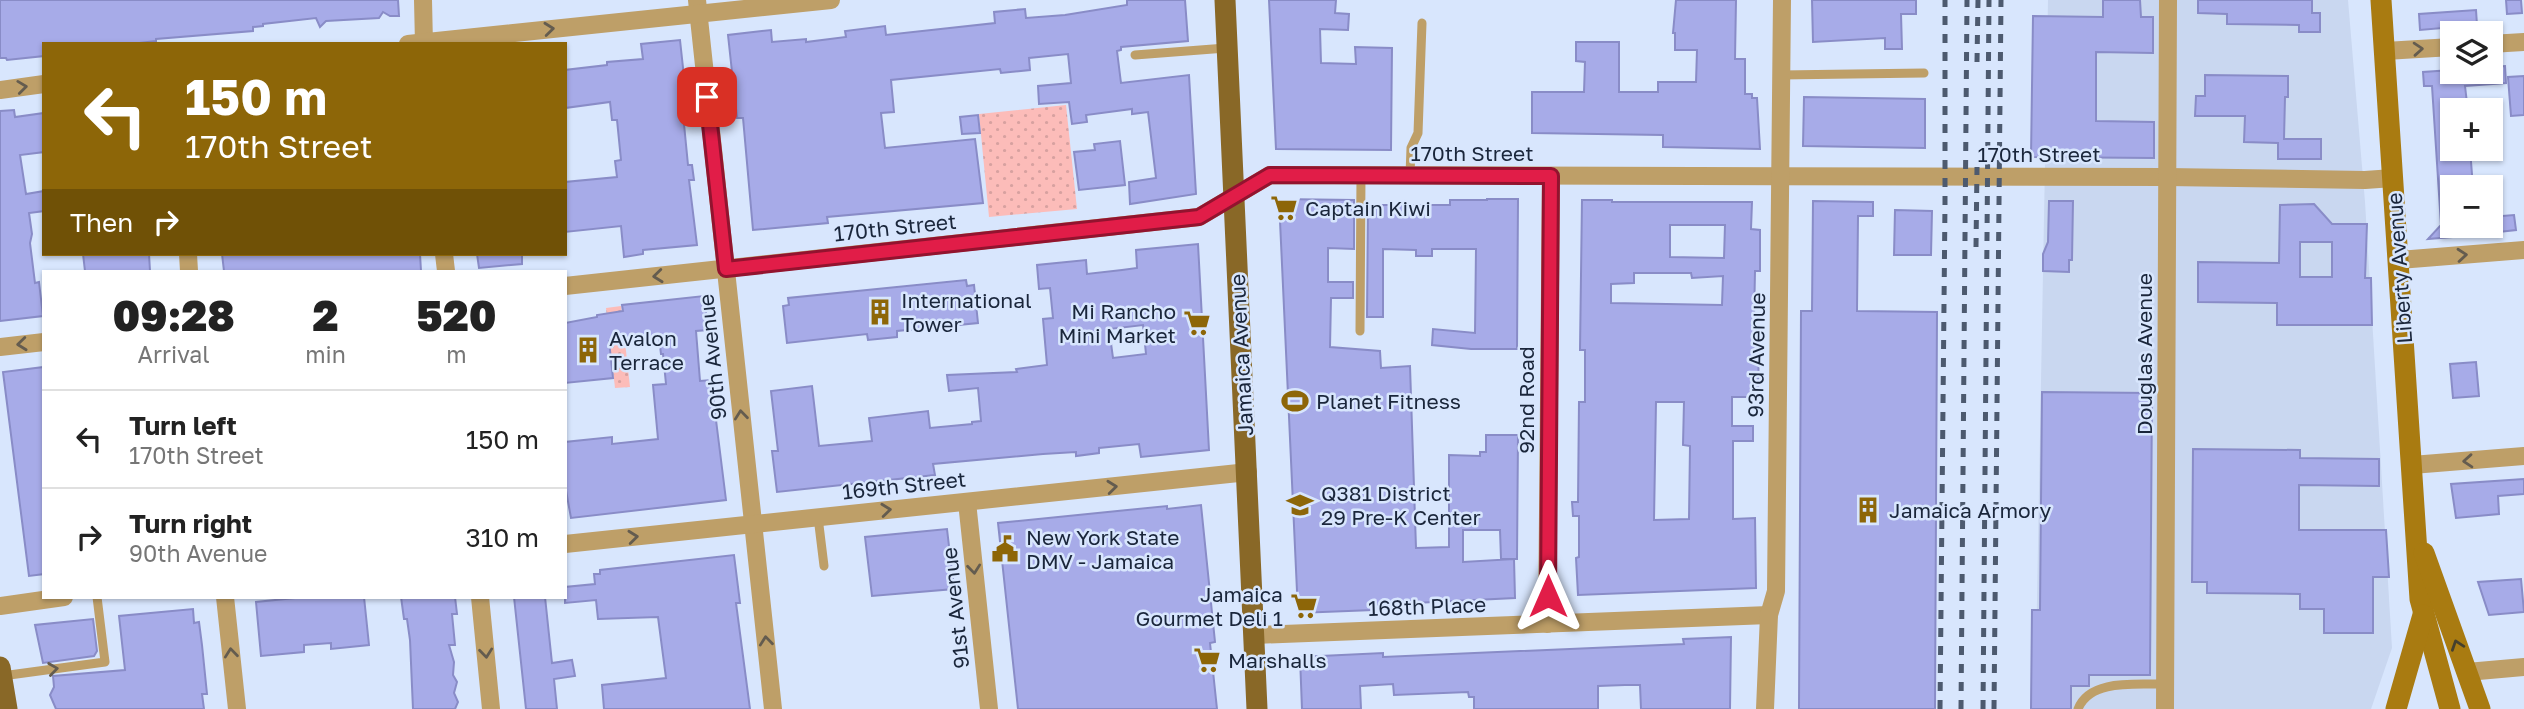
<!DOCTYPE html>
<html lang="en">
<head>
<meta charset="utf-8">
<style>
	body { margin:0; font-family:"Golos Text",sans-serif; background:#f6f6f6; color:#222; height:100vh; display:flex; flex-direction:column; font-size:26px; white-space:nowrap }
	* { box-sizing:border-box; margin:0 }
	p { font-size:23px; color:#767676 }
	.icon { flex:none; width:38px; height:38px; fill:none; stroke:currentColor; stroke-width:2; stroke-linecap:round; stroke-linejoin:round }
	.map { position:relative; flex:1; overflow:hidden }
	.panel { position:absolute; left:42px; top:270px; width:525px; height:329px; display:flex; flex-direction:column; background:#fff; border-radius:0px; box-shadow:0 2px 5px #0004 }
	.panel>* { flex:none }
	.hud { position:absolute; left:42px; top:42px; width:525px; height:214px; border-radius:0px; box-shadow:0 2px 5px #0004; background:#8d6608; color:#fff; overflow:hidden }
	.fabs { position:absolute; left:2440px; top:21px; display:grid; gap:14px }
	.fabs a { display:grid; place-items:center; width:63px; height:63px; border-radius:0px; background:#fff; box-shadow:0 2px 5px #0004; font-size:35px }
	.pin { position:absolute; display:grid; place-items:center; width:60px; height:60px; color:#fff; margin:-30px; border-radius:14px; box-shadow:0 4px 10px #0006 }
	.me { position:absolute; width:77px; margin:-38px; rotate:0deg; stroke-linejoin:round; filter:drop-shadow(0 0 5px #0008) }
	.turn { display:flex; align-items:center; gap:24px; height:147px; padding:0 28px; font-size:32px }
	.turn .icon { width:91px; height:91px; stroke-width:2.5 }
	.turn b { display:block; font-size:49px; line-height:60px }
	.then { display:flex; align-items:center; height:66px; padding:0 28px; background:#0003; gap:14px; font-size:26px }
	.eta { display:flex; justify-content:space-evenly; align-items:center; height:119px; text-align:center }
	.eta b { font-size:42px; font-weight:800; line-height:49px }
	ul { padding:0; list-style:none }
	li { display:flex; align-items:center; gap:21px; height:98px; padding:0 28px; border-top:2px solid #e0e0e0 }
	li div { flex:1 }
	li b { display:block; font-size:26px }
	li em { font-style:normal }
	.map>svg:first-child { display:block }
</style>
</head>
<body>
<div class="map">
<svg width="2524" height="709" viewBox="0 0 2524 709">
	<defs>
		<pattern id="grass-dots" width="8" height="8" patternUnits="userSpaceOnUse" patternTransform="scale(1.75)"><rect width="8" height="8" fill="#fcbcb9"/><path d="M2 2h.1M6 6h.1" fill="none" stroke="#d7a1a0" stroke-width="1.8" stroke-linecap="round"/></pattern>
	</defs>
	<rect width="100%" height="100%" fill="#d8e6fd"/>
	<path fill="#c9d7f0" d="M2048,0H2348L2365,202L2392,648L2371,709H2035Z"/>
	<g fill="url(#grass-dots)">
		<path d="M1066,105L1077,209L989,217L979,114Z"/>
		<path d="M621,306L630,387L615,388L606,308Z"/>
	</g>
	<g fill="#a7abe8" stroke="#898cc7" stroke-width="2" fill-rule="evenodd">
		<path d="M0,0H398L399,16H390L383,12L379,18L326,21L320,27L316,18L263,24V26L253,27V31L156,39V41L131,44H44V56L7,60L6,58H0Z"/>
		<path d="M1127,0H1185L1188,41L1121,47V50L1117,51L1121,83L1189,75L1196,194L1130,204L1129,182L1156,178L1148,112L1132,114V109L1086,115L1087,122L1072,124L1069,102L1039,104L1038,86L1071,83L1068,54L1029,58L1030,70L1001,73L1000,69L891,80L894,112L881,113L885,148L975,139L983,203L827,217L828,223L753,230L743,118H737L728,35L771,30L772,42L806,39V42L846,37L845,31L885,26L886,35L995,23L994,12L1025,9L1026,18L1065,15L1127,5Z"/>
		<path d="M1269,0H1336L1335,13L1349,14L1348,30L1320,29L1321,63L1356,64L1355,47L1392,48L1391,150L1276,149Z"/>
		<path d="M1676,0H1736L1735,59H1745V94H1752V98H1757L1760,149L1663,147V135L1532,133V92H1584L1585,62L1576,61V42H1619V92H1658V82H1696L1697,50H1675V33H1673Z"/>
		<path d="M1812,0H1916V14H1901L1902,49H1885V38L1813,42Z"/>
		<path d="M2103,0H2140L2141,17H2153V53L2096,52V121L2154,122V158L2031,157L2033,16L2103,17Z"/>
		<path d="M2198,0H2312V13H2320V32H2299V25L2227,24V14L2198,13Z"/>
		<path d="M2506,0H2521L2522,13L2507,14Z"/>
		<path d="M2476,10L2477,25L2420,30L2419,14Z"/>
		<path d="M680,40L689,123L684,124L688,165H692L694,180H689L697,245L643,250V254L624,257L621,226L565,232V182L617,177L615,161L621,160L617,120H612L610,102L565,108V70L607,65V62L643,59L641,44Z"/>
		<path d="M2505,66L2506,83L2465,86L2467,103L2452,104V149H2470L2473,187H2452V237L2428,239L2441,225L2432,86H2424L2423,72L2452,70L2490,72V67Z"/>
		<path d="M2205,75L2288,76V97H2285L2284,139H2321V159H2278V143L2244,142L2245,116H2195L2196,96H2205Z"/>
		<path d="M2524,76V115L2511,116L2508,77Z"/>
		<path d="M1804,97L1925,99V148L1803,146Z"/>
		<path d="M14,110L15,117L44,113V152L20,155L26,194L44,191V211L29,213L32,234L30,243L35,283L39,282L43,316L0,321V111Z"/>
		<path d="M978,115L980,133L962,134L960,117Z"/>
		<path d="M1120,141L1125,185L1079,190L1074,152L1095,150L1094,144Z"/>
		<path d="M1279,199L1354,200V249L1328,248V282H1353V298H1331L1330,347L1380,351L1381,368L1410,366L1416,548L1449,547V455L1480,456V452H1486V435H1518L1517,559H1501L1500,530H1463V562L1514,559L1515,598L1373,605V610L1298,613Z"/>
		<path d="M1487,199H1518L1517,349H1471L1432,345L1433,329L1475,333L1476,249H1432V256H1416V250L1383,249V317H1367L1368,205H1450V200H1487Z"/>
		<path d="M1582,200H1612V202H1752L1751,229L1760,230V271H1755L1754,321V338L1759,339L1758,397H1732V426H1753V441H1733V519L1755,518L1756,588L1578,595L1576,558L1579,557V516H1573L1572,502H1578L1579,402H1585V350H1580ZM1670,225H1725L1724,258L1670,257ZM1634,273H1691L1692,278L1723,276L1722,305L1611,303V284L1634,283ZM1656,402H1684L1683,445L1690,446L1689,519L1654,520Z"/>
		<path d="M1813,201L1873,202V216H1858L1857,311L1937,312L1935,709H1799L1801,311H1812Z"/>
		<path d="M2049,201H2073L2072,260H2069V272L2043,271V254L2048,242Z"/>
		<path d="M2314,204L2332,224H2367L2365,278H2371L2372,325H2277V303L2198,302V262L2279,263L2280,205ZM2300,242H2332V277H2300Z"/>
		<path d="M1895,210L1932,211L1931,255H1894Z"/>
		<path d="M2514,215L2516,230L2490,233V217Z"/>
		<path d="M1198,244L1209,450L1141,457L1139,444L1099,448V453L1076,456V452L1043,454L933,464L935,475L777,492L772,451H778L771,391L812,386L819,446L872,441L869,418L928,411L930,428L972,424V422L981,421L978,388L949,391L947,375L1017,372L1016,369L1047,365L1043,319L1053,318L1050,288L1039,289L1037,265L1086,260L1087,274L1122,270L1137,268L1136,250ZM1143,325L1146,354L1113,358L1109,329Z"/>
		<path d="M83,254H149L150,271H85Z"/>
		<path d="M222,254H420L421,271H224Z"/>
		<path d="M477,254H522V264L479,268Z"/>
		<path d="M966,280L967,286L974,285L978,323L897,331V337L868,340L867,334L787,343L783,306L789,305L788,298Z"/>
		<path d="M704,296L708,330L696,331L700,381L711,380L726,500L571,518L565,485V442L612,437V444L658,439L653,385L666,384L663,354H661L659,337L609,341L613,378L565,383V323L597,317V315L623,311L622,305Z"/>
		<path d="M2476,362L2479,396L2453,398L2450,364Z"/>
		<path d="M44,367V574L29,576L3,372Z"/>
		<path d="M2042,392L2152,393L2150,675H2089V686H2071V709H2031L2032,610H2040Z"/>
		<path d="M2193,449L2300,450V458L2379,459V486L2299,485V530H2386L2389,577H2373V633H2324V609H2300V594L2207,593V582H2192Z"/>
		<path d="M2524,479V494L2498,496L2499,514L2456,518L2451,484Z"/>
		<path d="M1201,505L1215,642L1210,643L1217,709H1018L998,523L1167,506V509Z"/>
		<path d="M947,529L954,589L872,596L865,537Z"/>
		<path d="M734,555L740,603H736L750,709H604L602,685L666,678L658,617L598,619L596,600L565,603V587L595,584L594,574H600V570Z"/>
		<path d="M2521,579L2524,612L2489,615L2478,582Z"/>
		<path d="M305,597H364L369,645L331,649V643L304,645V652L261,656L256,602Z"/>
		<path d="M401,597H455L457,614H452L455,645H449L454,662L453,675L457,682L454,693L458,702L455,709H413L410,640L407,619H404Z"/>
		<path d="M514,597H545L552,663L572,660L575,676L554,679L557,709H526Z"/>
		<path d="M193,609L194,623L199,622L202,645L207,694H202L204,709H56L50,695L54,687L53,676L125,670L119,616Z"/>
		<path d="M93,619L97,651L94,656L43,663L35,625Z"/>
		<path d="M1731,637L1730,709H1641L1640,685H1625L1598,686V709H1474V697H1469L1468,692L1394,695L1393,684L1360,686L1361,709H1302L1300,657L1383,653V657L1684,644L1683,639Z"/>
	</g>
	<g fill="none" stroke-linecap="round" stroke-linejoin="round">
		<g stroke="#be9f68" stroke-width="9">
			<path d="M1135,55L1226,48"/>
			<path d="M1781,75L1924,73"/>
			<path d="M1410,175L1411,148L1418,133L1422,23"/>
			<path d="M1360,331L1361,175"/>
			<path d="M818,517L824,566"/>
			<path d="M2,676L105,662L97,597"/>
			<path d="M2078,709C2090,678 2138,685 2165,684"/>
		</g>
		<g stroke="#be9f68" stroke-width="18">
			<path d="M423,0L424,44"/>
			<path d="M697,0L773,709"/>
			<path d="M408,44L831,0"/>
			<path d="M2490,44L2524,42"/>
			<path d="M2385,51L2452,47"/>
			<path d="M0,90L44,84"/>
			<path d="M188,254L189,271"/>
			<path d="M444,254L446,271"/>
			<path d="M2399,260L2524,250"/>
			<path d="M565,286L1199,217L1270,175L2167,177L2365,180L2393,178"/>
			<path d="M0,347L44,342"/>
			<path d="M2412,465L2524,456"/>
			<path d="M967,502L989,709"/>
			<path d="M565,544L1248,472"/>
			<path d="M225,597L237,709"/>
			<path d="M480,597L491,709"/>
			<path d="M0,606L64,597"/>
			<path d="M1547,624L1551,176"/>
			<path d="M1255,635L1769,615"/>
			<path d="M2467,672L2524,667"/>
			<path d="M1765,709L1769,615L1776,591L1782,0"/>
			<path d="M2165,709L2168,0"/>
		</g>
		<g stroke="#a97b11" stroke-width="21">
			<path d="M2381,0L2420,599L2450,709"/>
			<path d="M2424,553L2480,709"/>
			<path d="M2396,709L2423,615"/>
		</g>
		<g stroke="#896827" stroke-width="21">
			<path d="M1225,0L1257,709"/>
			<path d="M0,667L7,709"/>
		</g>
		<g stroke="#4d5a6f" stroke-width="5" stroke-dasharray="9 9" stroke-linecap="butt">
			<path d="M1977,62L1978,0"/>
			<path d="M1976,247L1977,167"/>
			<path d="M1940,709L1945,203V0"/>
			<path d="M1961,709L1967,0"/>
			<path d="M1983,709L1989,0"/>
			<path d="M1994,709L2001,0"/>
		</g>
	</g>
	<defs><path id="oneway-chevron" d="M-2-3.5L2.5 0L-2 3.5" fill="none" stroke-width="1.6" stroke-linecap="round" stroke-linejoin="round" transform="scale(1.75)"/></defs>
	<g stroke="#645c4f">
		<use href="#oneway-chevron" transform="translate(549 29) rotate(-6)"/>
		<use href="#oneway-chevron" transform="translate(2418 49) rotate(-4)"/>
		<use href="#oneway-chevron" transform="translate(22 87) rotate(-7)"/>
		<use href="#oneway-chevron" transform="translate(2462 255) rotate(-5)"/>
		<use href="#oneway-chevron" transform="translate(658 276) rotate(174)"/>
		<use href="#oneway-chevron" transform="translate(22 344) rotate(174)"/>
		<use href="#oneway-chevron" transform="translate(741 415) rotate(-96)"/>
		<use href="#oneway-chevron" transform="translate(2468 461) rotate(176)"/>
		<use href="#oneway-chevron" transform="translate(1112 487) rotate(-6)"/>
		<use href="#oneway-chevron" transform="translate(886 510) rotate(-6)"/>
		<use href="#oneway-chevron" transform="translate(633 537) rotate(-6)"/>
		<use href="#oneway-chevron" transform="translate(974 569) rotate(84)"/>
		<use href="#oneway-chevron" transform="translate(766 641) rotate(-96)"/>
		<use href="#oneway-chevron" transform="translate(231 653) rotate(-96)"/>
		<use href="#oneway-chevron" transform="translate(486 653) rotate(84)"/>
		<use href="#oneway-chevron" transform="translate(53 669) rotate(-8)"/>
	</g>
	<use stroke="#45402e" href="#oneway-chevron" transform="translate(2457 645) rotate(-109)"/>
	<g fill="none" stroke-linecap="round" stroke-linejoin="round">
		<g stroke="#92132f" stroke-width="18">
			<path id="route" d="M707,97L726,269L1199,217L1270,175L1551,176L1548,596"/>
		</g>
		<use href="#route" stroke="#e11d48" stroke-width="12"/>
	</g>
	<defs>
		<g id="supermarket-bare" transform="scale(2.1)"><path d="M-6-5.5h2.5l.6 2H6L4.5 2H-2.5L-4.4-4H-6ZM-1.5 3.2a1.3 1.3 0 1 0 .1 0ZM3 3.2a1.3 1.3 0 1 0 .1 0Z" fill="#8d6608" stroke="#d8e6fd" stroke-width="2.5" paint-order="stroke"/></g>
		<g id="building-bare" transform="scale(2.1)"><path d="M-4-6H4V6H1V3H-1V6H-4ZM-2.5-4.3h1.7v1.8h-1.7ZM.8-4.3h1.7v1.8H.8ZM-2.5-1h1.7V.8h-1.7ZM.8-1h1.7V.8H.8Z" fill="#8d6608" stroke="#d8e6fd" stroke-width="2.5" paint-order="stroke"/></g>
		<g id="stadium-bare" transform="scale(2.1)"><path d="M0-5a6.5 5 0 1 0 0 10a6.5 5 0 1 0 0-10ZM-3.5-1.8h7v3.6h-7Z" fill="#8d6608" stroke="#d8e6fd" stroke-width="2.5" paint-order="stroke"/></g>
		<g id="school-bare" transform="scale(2.1)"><path d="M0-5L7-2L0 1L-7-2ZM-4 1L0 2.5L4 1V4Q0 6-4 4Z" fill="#8d6608" stroke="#d8e6fd" stroke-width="2.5" paint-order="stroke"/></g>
		<g id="civic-bare" transform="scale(2.1)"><path d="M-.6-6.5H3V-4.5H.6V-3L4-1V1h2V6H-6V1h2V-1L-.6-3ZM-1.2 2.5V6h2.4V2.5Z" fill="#8d6608" stroke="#d8e6fd" stroke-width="2.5" paint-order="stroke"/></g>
	</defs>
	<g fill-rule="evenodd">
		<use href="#supermarket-bare" x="1284" y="208"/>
		<use href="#building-bare" x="880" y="312"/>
		<use href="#supermarket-bare" x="1197" y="323"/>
		<use href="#building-bare" x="588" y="350"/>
		<use href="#stadium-bare" x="1295" y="401"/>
		<use href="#school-bare" x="1300" y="505"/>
		<use href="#building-bare" x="1868" y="510"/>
		<use href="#civic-bare" x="1005" y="549"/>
		<use href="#supermarket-bare" x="1304" y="606"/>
		<use href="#supermarket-bare" x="1207" y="660"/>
	</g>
	<g text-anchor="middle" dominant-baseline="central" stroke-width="5" stroke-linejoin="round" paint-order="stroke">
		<g font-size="21" fill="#1a263b" stroke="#d8e6fd">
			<text x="1472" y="153">170th Street</text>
			<text x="2039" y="154">170th Street</text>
			<text transform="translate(895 227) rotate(-6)">170th Street</text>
			<text transform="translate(2399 268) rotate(-94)">Liberty Avenue</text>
			<text transform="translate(2144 354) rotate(-90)">Douglas Avenue</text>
			<text transform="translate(1241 355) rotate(-93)">Jamaica Avenue</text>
			<text transform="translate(1756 355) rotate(-89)">93rd Avenue</text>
			<text transform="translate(712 357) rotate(-96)">90th Avenue</text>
			<text transform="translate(1526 400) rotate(-90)">92nd Road</text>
			<text transform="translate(904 485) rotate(-6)">169th Street</text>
			<text transform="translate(1427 606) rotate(-2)">168th Place</text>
			<text transform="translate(955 608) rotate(-96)">91st Avenue</text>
		</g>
		<g font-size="21" fill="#1a263b" stroke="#d8e6fd" text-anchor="start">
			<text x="1305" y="208">Captain Kiwi</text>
			<text x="901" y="300">International<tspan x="901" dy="24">Tower</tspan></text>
			<text x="1176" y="311" text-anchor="end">Mi Rancho<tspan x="1176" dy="24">Mini Market</tspan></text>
			<text x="609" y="338">Avalon<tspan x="609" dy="24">Terrace</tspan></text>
			<text x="1316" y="401">Planet Fitness</text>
			<text x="1321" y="493">Q381 District<tspan x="1321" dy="24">29 Pre-K Center</tspan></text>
			<text x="1889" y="510">Jamaica Armory</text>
			<text x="1026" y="537">New York State<tspan x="1026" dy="24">DMV - Jamaica</tspan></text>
			<text x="1283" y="594" text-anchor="end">Jamaica<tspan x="1283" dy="24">Gourmet Deli 1</tspan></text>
			<text x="1228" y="660">Marshalls</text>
		</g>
	</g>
</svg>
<div class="fabs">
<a><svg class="icon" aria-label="layers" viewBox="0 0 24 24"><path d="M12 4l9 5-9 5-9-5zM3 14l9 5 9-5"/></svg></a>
<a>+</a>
<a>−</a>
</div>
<div class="pin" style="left:707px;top:97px;background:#d93025"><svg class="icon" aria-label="arrive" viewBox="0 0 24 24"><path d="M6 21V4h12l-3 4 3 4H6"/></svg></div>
<svg class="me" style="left:1548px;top:596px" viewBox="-20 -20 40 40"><path d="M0-17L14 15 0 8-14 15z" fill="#e11d48" stroke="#fff" stroke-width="4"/></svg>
<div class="hud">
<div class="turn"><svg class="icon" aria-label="left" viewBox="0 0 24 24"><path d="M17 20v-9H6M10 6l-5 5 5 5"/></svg><div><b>150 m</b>170th Street</div></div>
<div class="then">Then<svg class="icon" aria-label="right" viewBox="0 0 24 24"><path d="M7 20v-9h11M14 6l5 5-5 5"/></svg></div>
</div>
<section class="panel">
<div class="eta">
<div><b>09:28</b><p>Arrival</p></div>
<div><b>2</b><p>min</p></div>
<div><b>520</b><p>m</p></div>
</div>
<ul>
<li><svg class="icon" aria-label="left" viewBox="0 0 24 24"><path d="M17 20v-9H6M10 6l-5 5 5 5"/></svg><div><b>Turn left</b><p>170th Street</p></div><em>150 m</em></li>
<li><svg class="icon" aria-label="right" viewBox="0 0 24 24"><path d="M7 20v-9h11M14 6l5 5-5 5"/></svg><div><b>Turn right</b><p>90th Avenue</p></div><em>310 m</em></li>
</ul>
</section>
</div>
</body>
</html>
